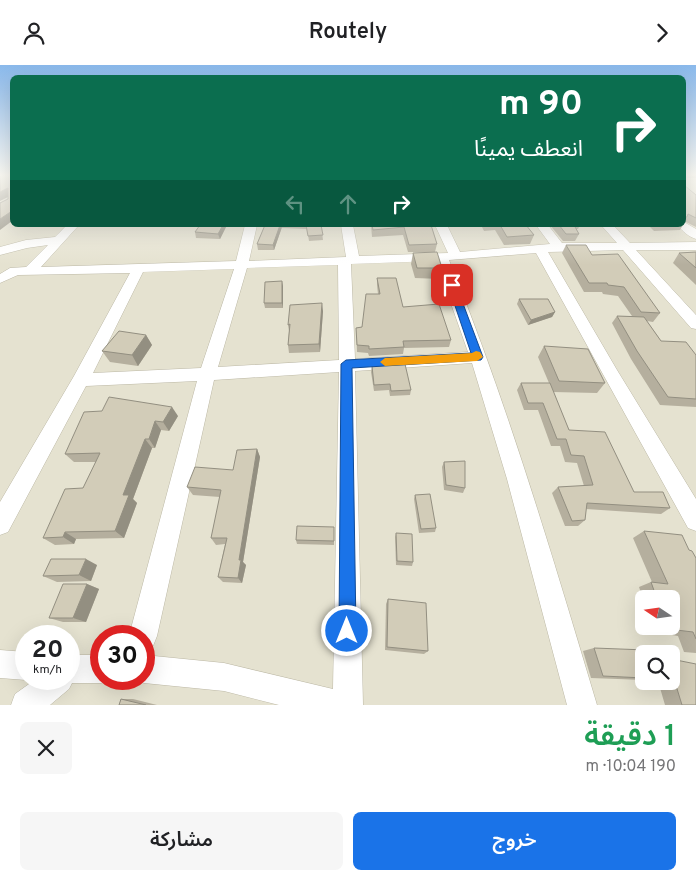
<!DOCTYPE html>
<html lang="ar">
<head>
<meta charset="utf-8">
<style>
	body { margin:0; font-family:Overpass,"Noto Sans Arabic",sans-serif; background:#f6f6f6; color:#202124; direction:rtl; height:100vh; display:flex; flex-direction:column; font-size:19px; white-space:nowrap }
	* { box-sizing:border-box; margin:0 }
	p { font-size:16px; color:#757577 }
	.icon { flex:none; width:28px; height:28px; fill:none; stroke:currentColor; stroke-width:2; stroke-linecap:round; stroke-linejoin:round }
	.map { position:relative; height:640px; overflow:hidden; direction:ltr }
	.panel { display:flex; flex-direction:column; background:#fff; flex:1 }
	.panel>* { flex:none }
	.guide { position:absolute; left:10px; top:10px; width:676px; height:152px; border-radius:8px; box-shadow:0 5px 20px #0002; direction:rtl; background:#0b6e4f; color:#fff; overflow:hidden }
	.needle { width:32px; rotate:283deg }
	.buttons { position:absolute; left:635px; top:525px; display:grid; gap:10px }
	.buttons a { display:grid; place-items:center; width:45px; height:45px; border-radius:8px; background:#fff; box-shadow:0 5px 20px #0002; font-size:25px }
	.speed { position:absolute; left:15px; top:560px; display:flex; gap:10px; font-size:25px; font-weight:700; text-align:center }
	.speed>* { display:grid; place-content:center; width:65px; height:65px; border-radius:50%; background:#fff; box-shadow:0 5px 20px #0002; line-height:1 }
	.speed small { font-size:12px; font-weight:400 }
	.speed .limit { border:8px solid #d22; background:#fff; color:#111 }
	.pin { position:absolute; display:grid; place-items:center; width:42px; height:42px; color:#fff; margin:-21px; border-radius:10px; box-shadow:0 2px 8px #0006 }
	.me { position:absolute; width:55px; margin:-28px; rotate:0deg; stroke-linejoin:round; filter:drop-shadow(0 0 4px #0008) }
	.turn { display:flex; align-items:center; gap:18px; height:105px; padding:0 20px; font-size:22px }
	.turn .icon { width:65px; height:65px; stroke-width:2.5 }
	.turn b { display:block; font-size:35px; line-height:42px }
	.lanes { display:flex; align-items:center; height:48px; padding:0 20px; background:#0003; justify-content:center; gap:25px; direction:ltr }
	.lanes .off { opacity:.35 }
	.round { display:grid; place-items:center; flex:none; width:52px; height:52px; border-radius:8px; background:#f6f6f6 }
	.summary { display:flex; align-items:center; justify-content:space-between; height:85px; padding:0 20px }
	h1 { font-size:30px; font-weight:600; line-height:38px; color:#1e9e55 }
	.button { display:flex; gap:10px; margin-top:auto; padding:10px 20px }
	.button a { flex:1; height:58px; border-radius:8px; background:#1a73e8; color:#fff; font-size:20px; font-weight:600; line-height:58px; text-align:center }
	.button a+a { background:#f6f6f6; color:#202124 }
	header { display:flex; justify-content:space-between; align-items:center; height:65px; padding:0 20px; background:#fff; font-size:22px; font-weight:600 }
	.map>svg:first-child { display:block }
</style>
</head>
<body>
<header><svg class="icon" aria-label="forward" viewBox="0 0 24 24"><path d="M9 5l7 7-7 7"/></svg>Routely<svg class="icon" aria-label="person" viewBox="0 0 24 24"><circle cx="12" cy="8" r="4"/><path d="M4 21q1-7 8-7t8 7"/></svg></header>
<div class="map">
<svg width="696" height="640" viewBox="0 0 696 640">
	<rect width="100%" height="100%" fill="#f1efe2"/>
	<path fill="#e5e2d0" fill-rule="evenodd" d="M0,110H12V160H684V110H696V640H0ZM644,534H671V561H644ZM26,571H69V614H26ZM101,571H144V614H101ZM644,589H671V616H644Z"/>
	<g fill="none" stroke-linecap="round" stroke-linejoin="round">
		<g stroke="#bcb8a5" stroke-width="1">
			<g id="minor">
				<path d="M684,157L696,164V174C689,172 682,166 678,160H684Z"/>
				<path d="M67,160H79L41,202L236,196L245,160H257L249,196L346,192L341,160H353L359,191L448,188L435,160H447L460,187L550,179L536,160H548L562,178H617L601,160H613L630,178L696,177V185H636L696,250V264L691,263L623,185L548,187L617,305L696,434V466L688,463L536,188L449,195C508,340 552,490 597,640H567L507,414L472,298L355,306L363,640H279L224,626L144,618L134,614H144V590L224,598L333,624L339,307L214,315L157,571L153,581L144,584V571H129L197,316L86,321L8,467L0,470V437L74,311L130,208L18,210L0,218V209L10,203L26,202L48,180L27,183L0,190V182L26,175L55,172ZM436,196L468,287L355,294L351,199ZM338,200L339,295L218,302L247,203ZM234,204L201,303L93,308L143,207Z"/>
				<path d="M0,585L26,587V614H29L26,615L0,613Z"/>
				<path d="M69,590H101V614H111L101,618H72L69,624L50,640H11L15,629L36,614H69Z"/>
			</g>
		</g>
		<use href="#minor" fill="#fff" fill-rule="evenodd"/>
	</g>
	<g fill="#b5af9e">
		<rect x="684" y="110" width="12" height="3"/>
		<path d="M696,130V162L684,156Z"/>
		<path d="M200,160H227L220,174L196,173L195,167Z"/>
		<path d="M265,160H282V162L274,185H258L257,179Z"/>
		<path d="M282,160H321L323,175L309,176L307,164L282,163Z"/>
		<path d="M371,160H431L437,179L435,187H408L403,170L372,172Z"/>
		<path d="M481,160H526L534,170L530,179L504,180L495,165L484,166Z"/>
		<path d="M550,160H580L578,164H576L579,169L575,176H563Z"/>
		<path d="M648,160H683L680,165L654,166Z"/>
		<path d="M566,180L592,190L660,248L653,257L647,256L661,276L696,290V342L660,340L631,294L612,258L617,251H632L618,231L603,229L602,227H584L562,188Z"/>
		<path d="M696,187V220L673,198L679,188Z"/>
		<path d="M413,188L442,203L440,214L415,213L411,199Z"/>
		<path d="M377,213L403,242L451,275L449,282L404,283L403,289L369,291L368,288L357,287L356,263L362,262L378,229L377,220Z"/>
		<path d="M283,221V243H265L264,238Z"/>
		<path d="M519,234L555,247L552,252L528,260L517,239Z"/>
		<path d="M323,246L320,287L289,288L288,280L289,266L288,260Z"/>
		<path d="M146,270L152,280L138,301L110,297L102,286Z"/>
		<path d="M544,281L605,318L597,328L553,327L569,365L634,427L670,443L661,449L586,444L585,455L578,461H565L552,428L558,422L584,421L577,398L565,397L560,381H551L538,345H524L517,325L521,318H549L538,292Z"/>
		<path d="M372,301L411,325L410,330L390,331L389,325L374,326L371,307Z"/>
		<path d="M102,346L178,351L169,366L161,365L155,383H152L133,434L137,438L124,473L76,474L74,479L55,480L43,473L83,423L96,397H74L65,389Z"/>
		<path d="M257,384L260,392L243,497L246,500L242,518L223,517L218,512L225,479L216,480L211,473L220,432L193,430L187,422L233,405Z"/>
		<path d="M444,397L465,423L463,428L444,425L442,402Z"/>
		<path d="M415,430L436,463L435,467L419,468L414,434Z"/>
		<path d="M334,466V480L297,479L296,475Z"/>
		<path d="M644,466L689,485L696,493V588L684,587L678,571L654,567L652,561H671V534H644V537L639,522L651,517H652L633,473Z"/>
		<path d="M396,468L413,497L412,501L396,500L395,472Z"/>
		<path d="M97,500L91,516L57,517L43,511Z"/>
		<path d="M87,519L99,524L86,557H63L49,553Z"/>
		<path d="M388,534L428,586L424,589L385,585L386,539Z"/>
		<path d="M594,583L644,589V615L591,613L583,586Z"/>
		<path d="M671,594L696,640H665L658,616H671Z"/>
		<path d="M121,634H133L157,640H119Z"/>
	</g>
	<g fill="#938f81">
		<path d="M8,123L12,130L0,136V127Z"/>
		<path d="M12,146V156L0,165V154Z"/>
		<path d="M223,160H227L220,174L218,169Z"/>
		<path d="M280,160H282V162L274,185L273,180Z"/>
		<path d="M282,216L283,221V243L282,238Z"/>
		<path d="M322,238L323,246L320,287L319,279Z"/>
		<path d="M555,247L552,252L528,260L531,255Z"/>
		<path d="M146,270L152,280L138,301L132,290Z"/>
		<path d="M172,342L178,351L169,366L163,357Z"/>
		<path d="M155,356L161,365L155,383L149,374Z"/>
		<path d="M145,374L152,383L133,434L137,438L124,473L115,466L123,430Z"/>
		<path d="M257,384L260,392L243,497L246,500L242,518L238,513L239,495Z"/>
		<path d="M65,467L76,474L74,479L63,472Z"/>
		<path d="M86,494L97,500L91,516L79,510Z"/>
		<path d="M87,519L99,524L86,557L73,553Z"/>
	</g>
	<g fill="#d2ccb8" stroke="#938f81">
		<path d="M0,110H12V146L0,154V138L8,134V123L0,127Z"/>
		<path d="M684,120L696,130V153L688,149L687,152H684Z"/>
		<path d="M200,160H223L218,169L195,167Z"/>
		<path d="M265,160H280L273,180L257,179Z"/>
		<path d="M306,160H321L323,170L308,171Z"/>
		<path d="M372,160H431L437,179L409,180L404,162L373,165Z"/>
		<path d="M500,160H526L534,170L507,172Z"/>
		<path d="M559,160H574L579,169H566Z"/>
		<path d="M566,180H586L592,190L618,189L660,248L641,247L624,222L608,220L607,218H589Z"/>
		<path d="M437,187L442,203H417L413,188Z"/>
		<path d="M696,187V203L679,188Z"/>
		<path d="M377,213H396L403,242L439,239L451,275L403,276L404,282L369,284V281L357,280L356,263L362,262L366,229H380Z"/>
		<path d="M282,216V238H264L265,217Z"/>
		<path d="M519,234H548L555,247L531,255Z"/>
		<path d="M322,238L319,279L288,280L290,259L288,260L290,240Z"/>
		<path d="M617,251L644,252L661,276L686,277L696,290V334L668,332L637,286Z"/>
		<path d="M119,266L146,270L132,290L102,286Z"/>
		<path d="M544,281L588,284L605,318L559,316Z"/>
		<path d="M405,299L411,325L391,326L390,319L374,320L372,301Z"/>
		<path d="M521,318H550L569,365L605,367L634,427H663L670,443L587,438L585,455L572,456L558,422L593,420L584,391L571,390L566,374H557L543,338H528Z"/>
		<path d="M109,332L172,342L163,357L155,356L149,374H145L123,430H129L115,466L65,467L63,472L43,473L65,424L83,423L100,388L65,389L84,347L102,346Z"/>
		<path d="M257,384L239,495H241L238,513L218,512L227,473H211L221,425L187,422L195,402L233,405L237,385Z"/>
		<path d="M465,396V423L446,420L444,397Z"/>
		<path d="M430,429L436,463L421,464L415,430Z"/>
		<path d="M297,461L334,462V476L296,475Z"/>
		<path d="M644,466L682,470L689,485L692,486L696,493V574L693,567L668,564L667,561H671V534H657L651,517L668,519Z"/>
		<path d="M396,468L412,469L413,497L397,496Z"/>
		<path d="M51,494H86L79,510L43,511Z"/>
		<path d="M63,519H87L73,553H49Z"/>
		<path d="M388,534L426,538L428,586L387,582Z"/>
		<path d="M594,583L646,585L648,589H644V613L603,611Z"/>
		<path d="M671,594L696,599V640H682L674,614H671Z"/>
		<path d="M121,634L146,640H119Z"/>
	</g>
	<linearGradient id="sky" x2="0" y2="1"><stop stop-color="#8ab9eb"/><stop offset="0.55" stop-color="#f9f8f2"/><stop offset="1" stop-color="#f9f8f2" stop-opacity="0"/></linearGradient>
	<rect width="696" height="200" fill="url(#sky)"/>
	<path fill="#1a73e8" stroke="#114b97" d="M452,217L456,220L483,292L481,295L352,303L356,566L354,573L347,575L341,573L339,566L341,299L346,295L471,288L448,220Z"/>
	<path fill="#f59e0b" d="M476,286L480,287L483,292L477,296L385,301L380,297L385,293L472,288Z"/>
</svg>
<div class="buttons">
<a><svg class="needle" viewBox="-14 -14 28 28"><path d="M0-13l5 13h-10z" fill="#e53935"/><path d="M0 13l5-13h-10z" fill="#757577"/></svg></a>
<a><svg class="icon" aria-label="search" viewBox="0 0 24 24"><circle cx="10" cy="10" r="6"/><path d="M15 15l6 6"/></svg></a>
</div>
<div class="speed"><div>20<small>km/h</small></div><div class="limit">30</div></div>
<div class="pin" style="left:452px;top:220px;background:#d93025"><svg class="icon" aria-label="arrive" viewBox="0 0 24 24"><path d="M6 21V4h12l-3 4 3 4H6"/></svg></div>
<svg class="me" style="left:347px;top:566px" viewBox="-20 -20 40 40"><circle r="17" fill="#1a73e8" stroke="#fff" stroke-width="3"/><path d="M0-11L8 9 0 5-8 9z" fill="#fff"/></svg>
<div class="guide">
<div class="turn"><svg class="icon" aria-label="right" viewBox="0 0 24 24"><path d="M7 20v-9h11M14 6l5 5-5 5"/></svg><div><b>90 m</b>انعطف يمينًا</div></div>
<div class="lanes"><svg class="icon off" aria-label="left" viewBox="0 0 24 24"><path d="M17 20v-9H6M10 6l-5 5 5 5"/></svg><svg class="icon off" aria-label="ahead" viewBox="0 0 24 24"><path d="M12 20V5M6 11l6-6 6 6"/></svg><svg class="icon" aria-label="right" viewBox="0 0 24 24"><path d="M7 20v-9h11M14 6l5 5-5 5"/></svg></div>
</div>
</div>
<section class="panel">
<div class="summary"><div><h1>1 دقيقة</h1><p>190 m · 10:04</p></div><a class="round"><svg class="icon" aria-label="close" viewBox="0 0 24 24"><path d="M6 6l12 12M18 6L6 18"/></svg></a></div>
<div class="button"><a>خروج</a><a>مشاركة</a></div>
</section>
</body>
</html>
